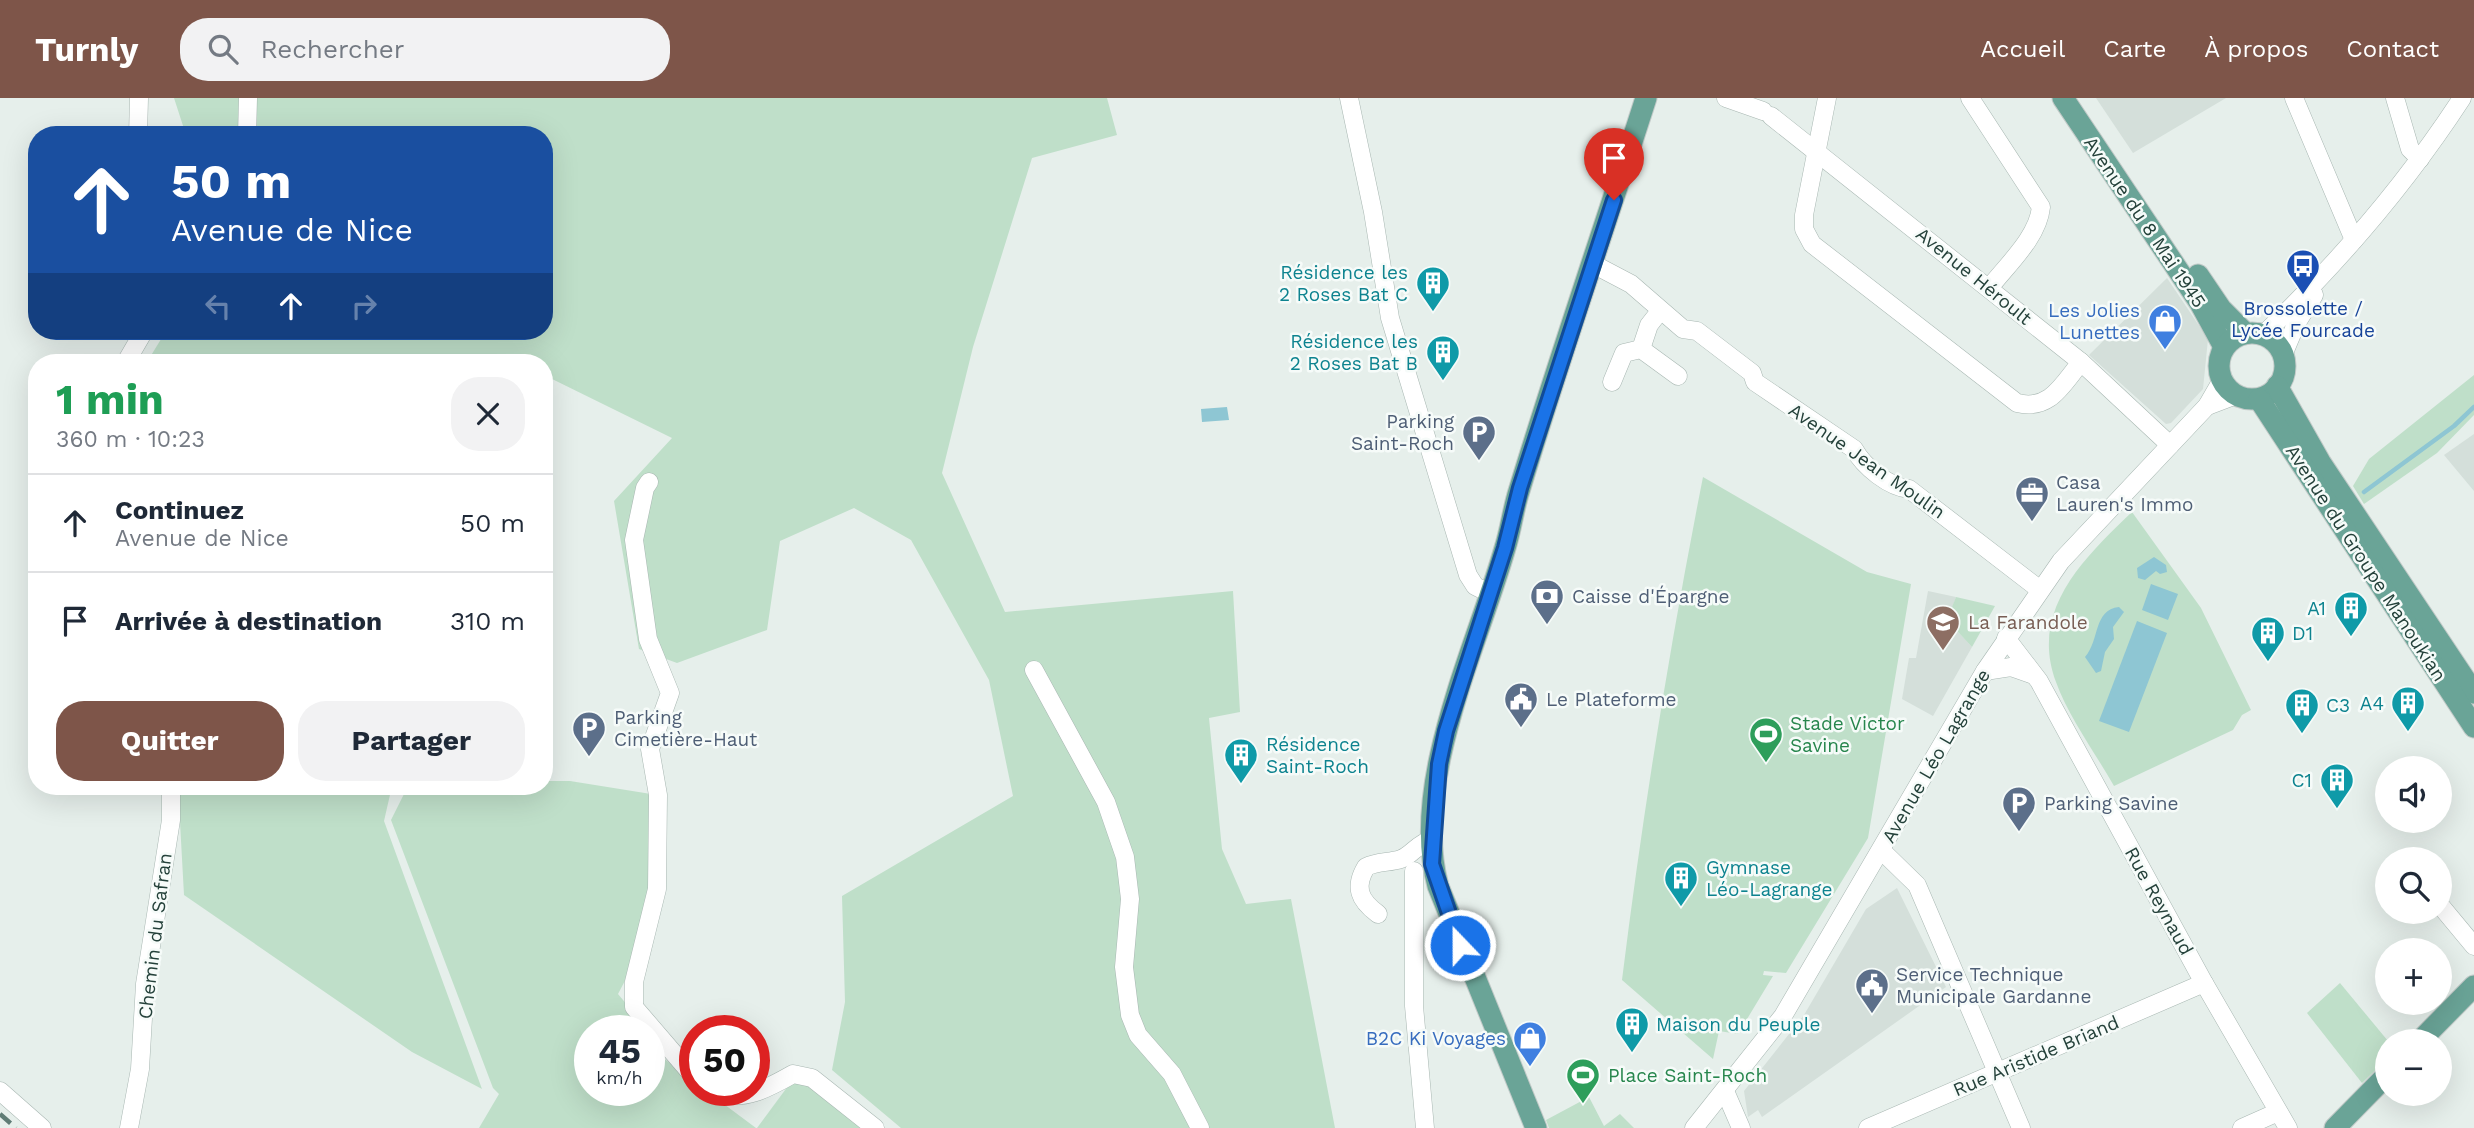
<!DOCTYPE html>
<html lang="fr">
<head>
<meta charset="utf-8">
<style>
	body { margin:0; font-family:"Work Sans",sans-serif; background:#f2f2f3; color:#1f2937; height:100vh; display:flex; flex-direction:column; font-size:26px; white-space:nowrap }
	* { box-sizing:border-box; margin:0 }
	p { font-size:23px; color:#747a83 }
	.icon { flex:none; width:38px; height:38px; fill:none; stroke:currentColor; stroke-width:2; stroke-linecap:round; stroke-linejoin:round }
	.map { position:relative; flex:1; overflow:hidden }
	.side { position:absolute; left:28px; top:256px; width:525px; height:441px; display:flex; flex-direction:column; background:#fff; border-radius:28px; box-shadow:0 7px 28px #0002 }
	.side>* { flex:none }
	.banner { position:absolute; left:28px; top:28px; width:525px; height:214px; border-radius:28px; box-shadow:0 7px 28px #0002; background:#1a4fa0; color:#fff; overflow:hidden }
	.fabs { position:absolute; left:2375px; top:658px; display:grid; gap:14px }
	.fabs a { display:grid; place-items:center; width:77px; height:77px; border-radius:50%; background:#fff; box-shadow:0 7px 28px #0002; font-size:35px }
	.speed { position:absolute; left:574px; top:917px; display:flex; gap:14px; font-size:35px; font-weight:700; text-align:center }
	.speed>* { display:grid; place-content:center; width:91px; height:91px; border-radius:50%; background:#fff; box-shadow:0 7px 28px #0002; line-height:1 }
	.speed small { font-size:18px; font-weight:400 }
	.speed .limit { border:10px solid #d22; background:#fff; color:#111 }
	.pin { position:absolute; display:grid; place-items:center; width:60px; height:60px; color:#fff; margin:-72px -30px; border-radius:50% 50% 50% 0; rotate:-45deg; box-shadow:0 0 7px #0007 }
	.pin .icon { rotate:45deg }
	.me { position:absolute; width:77px; margin:-38px; rotate:338deg; stroke-linejoin:round; filter:drop-shadow(0 0 5px #0008) }
	.turn { display:flex; align-items:center; gap:24px; height:147px; padding:0 28px; font-size:32px }
	.turn .icon { width:91px; height:91px; stroke-width:2.5 }
	.turn b { display:block; font-size:49px; line-height:60px }
	.lanes { display:flex; align-items:center; height:66px; padding:0 28px; background:#0003; justify-content:center; gap:35px; direction:ltr }
	.lanes .off { opacity:.35 }
	.round { display:grid; place-items:center; flex:none; width:74px; height:74px; border-radius:28px; background:#f2f2f3 }
	.head { display:flex; align-items:center; justify-content:space-between; height:119px; padding:0 28px }
	h1 { font-size:42px; font-weight:700; line-height:52px; color:#1e9e55 }
	.primary-button { display:flex; gap:14px; margin-top:auto; padding:14px 28px }
	.primary-button a { flex:1; height:80px; border-radius:28px; background:#7e5549; color:#fff; font-size:28px; font-weight:700; line-height:80px; text-align:center }
	.primary-button a+a { background:#f2f2f3; color:#1f2937 }
	ul { padding:0; list-style:none }
	li { display:flex; align-items:center; gap:21px; height:98px; padding:0 28px; border-top:2px solid #e0e1e3 }
	li div { flex:1 }
	li b { display:block; font-size:26px }
	li em { font-style:normal }
	header { display:flex; align-items:center; gap:42px; box-sizing:border-box; height:98px; padding:0 35px; background:#7e5549; color:#fff }
	header strong { font-size:33px }
	nav { display:flex; gap:38px; margin-inline-start:auto; font-size:24px }
	.search { width:490px; height:63px; background:#f2f2f3; display:flex; align-items:center; gap:18px; box-sizing:border-box; padding:0 24px; border-radius:28px; color:#747a83; font-size:26px }
	.map>svg:first-child { display:block }
</style>
</head>
<body>
<header>
<strong>Turnly</strong>
<div class="search"><svg class="icon" aria-label="search" viewBox="0 0 24 24"><circle cx="10" cy="10" r="6"/><path d="M15 15l6 6"/></svg>Rechercher</div>
<nav><a>Accueil</a><a>Carte</a><a>À propos</a><a>Contact</a></nav>
</header>
<div class="map">
<svg width="2474" height="1030" viewBox="0 0 2474 1030">
	<rect width="100%" height="100%" fill="#e6efeb"/>
	<g fill="#d4dfda">
		<path d="M2096,0H2226L2133,55Z"/>
		<path d="M2167,180L2208,241L2203,291L2171,325L2166,326L2089,257Z"/>
		<path d="M2474,336V393L2444,357Z"/>
		<path d="M1928,493L1956,499L1948,523L1972,549L1933,618L1902,601L1909,560H1916Z"/>
		<path d="M1897,790L1946,889L1762,1019L1758,1012L1748,1019L1744,993L1804,917L1866,811Z"/>
	</g>
	<g fill="#bfdfc9">
		<path d="M174,0H1107L1117,37L1032,60L973,249L942,375L1005,514L1233,493L1240,614L1209,620L1222,751L1246,806L1291,801L1335,1030H901L832,972L845,904L842,798L1013,698L989,582L911,442L854,410L780,443L767,532L677,565L639,551L614,403L672,340L548,279L544,281V264H147L166,233H544V37H186Z"/>
		<path d="M2474,277V317L2437,355L2364,406L2353,388L2369,361Z"/>
		<path d="M1703,379L1867,474L1911,486L1868,740L1786,875L1764,873L1763,877L1773,878L1738,936L1719,933L1713,961L1622,882C1643,713 1670,546 1703,379Z"/>
		<path d="M2132,414L2201,510L2251,612L2242,617L2233,632L2114,688C2096,656 2068,618 2056,584C2029,512 2084,460 2132,414Z"/>
		<path d="M1956,499L1995,508L1972,549L1947,522Z"/>
		<path d="M544,683H570L651,696L650,792L628,877L618,896L649,933H590V992H649V933L657,955L695,985V992H705L756,1030H479L499,996L493,990L391,722L408,688H544Z"/>
		<path d="M178,688H392L384,723L482,991L412,954L184,797Z"/>
		<path d="M2340,885L2388,943L2387,961L2362,985L2307,915Z"/>
		<path d="M801,983L863,1030H757L791,984Z"/>
		<path d="M1589,999L1604,1028L1620,1016L1634,1030H1549L1546,1022Z"/>
	</g>
	<g fill="#8ec6d3">
		<path d="M1227,309L1229,322L1202,324L1201,311Z"/>
		<path d="M2154,459L2166,467L2167,474L2160,476L2156,473L2145,482L2138,480L2137,470Z"/>
		<path d="M2151,486L2178,496L2168,522L2142,512Z"/>
		<path d="M2119,509L2124,514L2113,529L2114,541L2105,554L2101,573L2096,575L2085,559C2100,542 2093,512 2119,509Z"/>
		<path d="M2137,523L2167,535L2129,634L2099,623Z"/>
	</g>
	<g fill="none" stroke-linecap="round" stroke-linejoin="round">
		<path stroke="#8ec6d3" stroke-width="4.5" d="M2364,394L2454,328L2474,309"/>
		<g stroke="#a8b7b2" stroke-width="19">
			<g id="minor">
				<path d="M1349,0L1373,114L1390,220L1468,477L1475,488L1481,491"/>
				<path d="M1726,0L1763,13"/>
				<path d="M1827,0L1804,117V131L1812,146L2017,305C2050,313 2062,287 2081,264"/>
				<path d="M1970,0L2041,109C2038,139 2008,166 1990,189"/>
				<path d="M2294,0L2354,142"/>
				<path d="M2395,0L2410,51L2420,61"/>
				<path d="M1771,18L2081,264L2170,347"/>
				<path d="M138,37L139,0"/>
				<path d="M247,37L248,0"/>
				<path d="M1593,166L1631,186L1683,231L1697,233L1752,275L1755,284L1854,351C1864,369 1889,389 1909,391L2039,491"/>
				<path d="M2264,236C2338,165 2406,86 2462,0"/>
				<path d="M1641,251L1649,227L1660,213"/>
				<path d="M2283,257L2296,226L2314,197"/>
				<path d="M126,264L144,233"/>
				<path d="M1612,284L1624,255L1641,251L1678,278"/>
				<path d="M2207,308L2236,297"/>
				<path d="M649,384L645,390L634,442L648,541L670,595L650,651L658,697L657,791L634,884V909L695,980"/>
				<path d="M2006,540L2039,583L2204,885L2288,1030"/>
				<path d="M1034,572L1106,704L1125,759L1130,801L1124,869L1130,917L1138,937L1172,976L1200,1030"/>
				<path d="M1985,573L2011,569L2031,576"/>
				<path d="M1881,752L1917,787L2021,1030"/>
				<path d="M1414,773V908L1425,1030"/>
				<path d="M2440,807L2474,848"/>
				<path d="M1378,816C1359,802 1354,789 1366,769C1378,763 1389,765 1401,761C1412,757 1418,745 1431,742"/>
				<path d="M715,992C740,1007 772,988 793,976L812,980L875,1030"/>
				<path d="M0,993L42,1030"/>
				<path d="M1725,993L1741,1030"/>
				<path d="M129,1030L140,971L145,886L171,722V688"/>
				<path d="M1694,1030L1783,918L1985,573L2061,463L2207,308L2222,282"/>
				<path d="M1868,1030L2204,885"/>
				<path d="M2242,1030L2278,1014"/>
			</g>
		</g>
		<g stroke="#c2cac8" stroke-width="23">
			<g id="major">
				<path d="M2063,0L2200,205L2224,249"/>
				<path d="M2198,177L2221,211L2245,235"/>
				<circle cx="2252" cy="268" r="33"/>
				<path d="M2277,288L2320,364L2474,595"/>
				<path d="M2259,301L2474,629"/>
				<path d="M2420,943L2474,888"/>
				<path d="M1536,1030L1438,788C1410,685 1477,549 1505,450C1511,431 1513,412 1519,393C1559,261 1604,131 1646,0"/>
				<path d="M2335,1030L2387,977"/>
			</g>
		</g>
		<use href="#minor" stroke="#fff" stroke-width="18"/>
		<use href="#major" stroke="#6aa497" stroke-width="21"/>
		<path stroke="#5f7c75" stroke-width="4.5" stroke-dasharray="14 7" stroke-linecap="butt" d="M0,1016L16,1030"/>
	</g>
	<g fill="none" stroke-linecap="round" stroke-linejoin="round">
		<g stroke="#114b97" stroke-width="18">
			<path id="route" d="M1460,847L1432,766L1439,666L1446,633L1505,450L1520,390L1614,102"/>
		</g>
		<use href="#route" stroke="#1a73e8" stroke-width="12"/>
	</g>
	<defs>
		<g id="bus-pin" transform="scale(1.75)"><path d="M0 17L-7.5 6A9.5 9.5 0 1 1 7.5 6Z" fill="#1a4fb4" stroke="#f6fbf9"/><path d="M-5-6H5V4H4V6H2V4H-2V6H-4V4H-5ZM-3.5-4V0h7V-4ZM-3.5 1.2v1.5H-2V1.2ZM2 1.2v1.5H3.5V1.2Z" fill="#fff"/></g>
		<g id="building-pin" transform="scale(1.75)"><path d="M0 17L-7.5 6A9.5 9.5 0 1 1 7.5 6Z" fill="#0f9aa8" stroke="#f6fbf9"/><path d="M-4-6H4V6H1V3H-1V6H-4ZM-2.5-4.3h1.7v1.8h-1.7ZM.8-4.3h1.7v1.8H.8ZM-2.5-1h1.7V.8h-1.7ZM.8-1h1.7V.8H.8Z" fill="#fff"/></g>
		<g id="shop-pin" transform="scale(1.75)"><path d="M0 17L-7.5 6A9.5 9.5 0 1 1 7.5 6Z" fill="#3f7fe0" stroke="#f6fbf9"/><path d="M-5-2.5h2.3a2.7 3.5 0 0 1 5.4 0H5L5.5 6h-11ZM-1.5-2.5h3a1.5 2.3 0 0 0-3 0Z" fill="#fff"/></g>
		<g id="parking-pin" transform="scale(1.75)"><path d="M0 17L-7.5 6A9.5 9.5 0 1 1 7.5 6Z" fill="#5c6f8a" stroke="#f6fbf9"/><path d="M-3.5-5.5H1a3.5 3.5 0 0 1 0 7H-1V5.5H-3.5ZM-1-3.4V-.6H.8a1.4 1.4 0 0 0 0-2.8Z" fill="#fff"/></g>
		<g id="office-pin" transform="scale(1.75)"><path d="M0 17L-7.5 6A9.5 9.5 0 1 1 7.5 6Z" fill="#5c6f8a" stroke="#f6fbf9"/><path d="M-6-3h4V-5.5h4V-3h4V5H-6ZM-1-4.5V-3h2v-1.5ZM-6 0V1H6V0Z" fill="#fff"/></g>
		<g id="bank-pin" transform="scale(1.75)"><path d="M0 17L-7.5 6A9.5 9.5 0 1 1 7.5 6Z" fill="#5c6f8a" stroke="#f6fbf9"/><path d="M-6-4H6V4H-6ZM0-2.3a2.3 2.3 0 1 0 0 4.6a2.3 2.3 0 1 0 0-4.6Z" fill="#fff"/></g>
		<g id="school-pin" transform="scale(1.75)"><path d="M0 17L-7.5 6A9.5 9.5 0 1 1 7.5 6Z" fill="#8d6e63" stroke="#f6fbf9"/><path d="M0-5L7-2L0 1L-7-2ZM-4 1L0 2.5L4 1V4Q0 6-4 4Z" fill="#fff"/></g>
		<g id="civic-pin" transform="scale(1.75)"><path d="M0 17L-7.5 6A9.5 9.5 0 1 1 7.5 6Z" fill="#5c6f8a" stroke="#f6fbf9"/><path d="M-.6-6.5H3V-4.5H.6V-3L4-1V1h2V6H-6V1h2V-1L-.6-3ZM-1.2 2.5V6h2.4V2.5Z" fill="#fff"/></g>
		<g id="stadium-pin" transform="scale(1.75)"><path d="M0 17L-7.5 6A9.5 9.5 0 1 1 7.5 6Z" fill="#2e9e5b" stroke="#f6fbf9"/><path d="M0-5a6.5 5 0 1 0 0 10a6.5 5 0 1 0 0-10ZM-3.5-1.8h7v3.6h-7Z" fill="#fff"/></g>
	</defs>
	<g fill-rule="evenodd">
		<use href="#bus-pin" x="2303" y="168"/>
		<use href="#building-pin" x="1433" y="185"/>
		<use href="#shop-pin" x="2165" y="223"/>
		<use href="#building-pin" x="1443" y="254"/>
		<use href="#parking-pin" x="1479" y="334"/>
		<use href="#office-pin" x="2032" y="395"/>
		<use href="#bank-pin" x="1547" y="498"/>
		<use href="#building-pin" x="2351" y="510"/>
		<use href="#school-pin" x="1943" y="524"/>
		<use href="#building-pin" x="2268" y="535"/>
		<use href="#civic-pin" x="1521" y="601"/>
		<use href="#building-pin" x="2408" y="605"/>
		<use href="#building-pin" x="2302" y="607"/>
		<use href="#parking-pin" x="589" y="630"/>
		<use href="#stadium-pin" x="1766" y="636"/>
		<use href="#building-pin" x="1241" y="657"/>
		<use href="#building-pin" x="2337" y="682"/>
		<use href="#parking-pin" x="2019" y="705"/>
		<use href="#building-pin" x="1681" y="780"/>
		<use href="#civic-pin" x="1872" y="887"/>
		<use href="#building-pin" x="1632" y="926"/>
		<use href="#shop-pin" x="1530" y="940"/>
		<use href="#stadium-pin" x="1583" y="977"/>
	</g>
	<g text-anchor="middle" dominant-baseline="central" stroke-width="5" stroke-linejoin="round" paint-order="stroke">
		<g font-size="19" fill="#24413a" stroke="#f6fbf9">
			<text transform="translate(2145 124) rotate(56)">Avenue du 8 Mai 1945</text>
			<text transform="translate(1974 178) rotate(39)">Avenue Héroult</text>
			<text transform="translate(1867 363) rotate(35)">Avenue Jean Moulin</text>
			<text transform="translate(2366 465) rotate(57)">Avenue du Groupe Manoukian</text>
			<text transform="translate(1936 658) rotate(-60)">Avenue Léo Lagrange</text>
			<text transform="translate(2159 803) rotate(61)">Rue Reynaud</text>
			<text transform="translate(155 838) rotate(-83)">Chemin du Safran</text>
			<text transform="translate(2036 958) rotate(-23)">Rue Aristide Briand</text>
		</g>
		<g font-size="19" fill="#0d838f" stroke="#f6fbf9" text-anchor="end">
			<text x="1408" y="174">Résidence les<tspan x="1408" dy="22">2 Roses Bat C</tspan></text>
			<text x="1418" y="243">Résidence les<tspan x="1418" dy="22">2 Roses Bat B</tspan></text>
			<text x="2326" y="510">A1</text>
			<text x="2292" y="535" text-anchor="start">D1</text>
			<text x="2384" y="605">A4</text>
			<text x="2326" y="607" text-anchor="start">C3</text>
			<text x="1266" y="646" text-anchor="start">Résidence<tspan x="1266" dy="22">Saint-Roch</tspan></text>
			<text x="2312" y="682">C1</text>
			<text x="1706" y="769" text-anchor="start">Gymnase<tspan x="1706" dy="22">Léo-Lagrange</tspan></text>
			<text x="1656" y="926" text-anchor="start">Maison du Peuple</text>
		</g>
		<g font-size="19" fill="#164399" stroke="#f6fbf9">
			<text x="2303" y="210">Brossolette /<tspan x="2303" dy="22">Lycée Fourcade</tspan></text>
		</g>
		<g font-size="19" fill="#366cbe" stroke="#f6fbf9" text-anchor="end">
			<text x="2140" y="212">Les Jolies<tspan x="2140" dy="22">Lunettes</tspan></text>
			<text x="1506" y="940">B2C Ki Voyages</text>
		</g>
		<g font-size="19" fill="#4e5e75" stroke="#f6fbf9" text-anchor="start">
			<text x="1454" y="323" text-anchor="end">Parking<tspan x="1454" dy="22">Saint-Roch</tspan></text>
			<text x="2056" y="384">Casa<tspan x="2056" dy="22">Lauren's Immo</tspan></text>
			<text x="1572" y="498">Caisse d'Épargne</text>
			<text x="1546" y="601">Le Plateforme</text>
			<text x="614" y="619">Parking<tspan x="614" dy="22">Cimetière-Haut</tspan></text>
			<text x="2044" y="705">Parking Savine</text>
			<text x="1896" y="876">Service Technique<tspan x="1896" dy="22">Municipale Gardanne</tspan></text>
		</g>
		<g font-size="19" fill="#785e54" stroke="#f6fbf9" text-anchor="start">
			<text x="1968" y="524">La Farandole</text>
		</g>
		<g font-size="19" fill="#27864d" stroke="#f6fbf9" text-anchor="start">
			<text x="1790" y="625">Stade Victor<tspan x="1790" dy="22">Savine</tspan></text>
			<text x="1608" y="977">Place Saint-Roch</text>
		</g>
	</g>
</svg>
<div class="fabs">
<a><svg class="icon" aria-label="sound" viewBox="0 0 24 24"><path d="M4 9h4l5-4v14l-5-4H4zM17 9q2 3 0 6"/></svg></a>
<a><svg class="icon" aria-label="search" viewBox="0 0 24 24"><circle cx="10" cy="10" r="6"/><path d="M15 15l6 6"/></svg></a>
<a>+</a>
<a>−</a>
</div>
<div class="speed"><div>45<small>km/h</small></div><div class="limit">50</div></div>
<div class="pin" style="left:1614px;top:102px;background:#d93025"><svg class="icon" aria-label="arrive" viewBox="0 0 24 24"><path d="M6 21V4h12l-3 4 3 4H6"/></svg></div>
<svg class="me" style="left:1460px;top:847px" viewBox="-20 -20 40 40"><circle r="17" fill="#1a73e8" stroke="#fff" stroke-width="3"/><path d="M0-11L8 9 0 5-8 9z" fill="#fff"/></svg>
<div class="banner">
<div class="turn"><svg class="icon" aria-label="ahead" viewBox="0 0 24 24"><path d="M12 20V5M6 11l6-6 6 6"/></svg><div><b>50 m</b>Avenue de Nice</div></div>
<div class="lanes"><svg class="icon off" aria-label="left" viewBox="0 0 24 24"><path d="M17 20v-9H6M10 6l-5 5 5 5"/></svg><svg class="icon" aria-label="ahead" viewBox="0 0 24 24"><path d="M12 20V5M6 11l6-6 6 6"/></svg><svg class="icon off" aria-label="right" viewBox="0 0 24 24"><path d="M7 20v-9h11M14 6l5 5-5 5"/></svg></div>
</div>
<section class="side">
<div class="head"><div><h1>1 min</h1><p>360 m · 10:23</p></div><a class="round"><svg class="icon" aria-label="close" viewBox="0 0 24 24"><path d="M6 6l12 12M18 6L6 18"/></svg></a></div>
<ul>
<li><svg class="icon" aria-label="ahead" viewBox="0 0 24 24"><path d="M12 20V5M6 11l6-6 6 6"/></svg><div><b>Continuez</b><p>Avenue de Nice</p></div><em>50 m</em></li>
<li><svg class="icon" aria-label="arrive" viewBox="0 0 24 24"><path d="M6 21V4h12l-3 4 3 4H6"/></svg><div><b>Arrivée à destination</b></div><em>310 m</em></li>
</ul>
<div class="primary-button"><a>Quitter</a><a>Partager</a></div>
</section>
</div>
</body>
</html>
